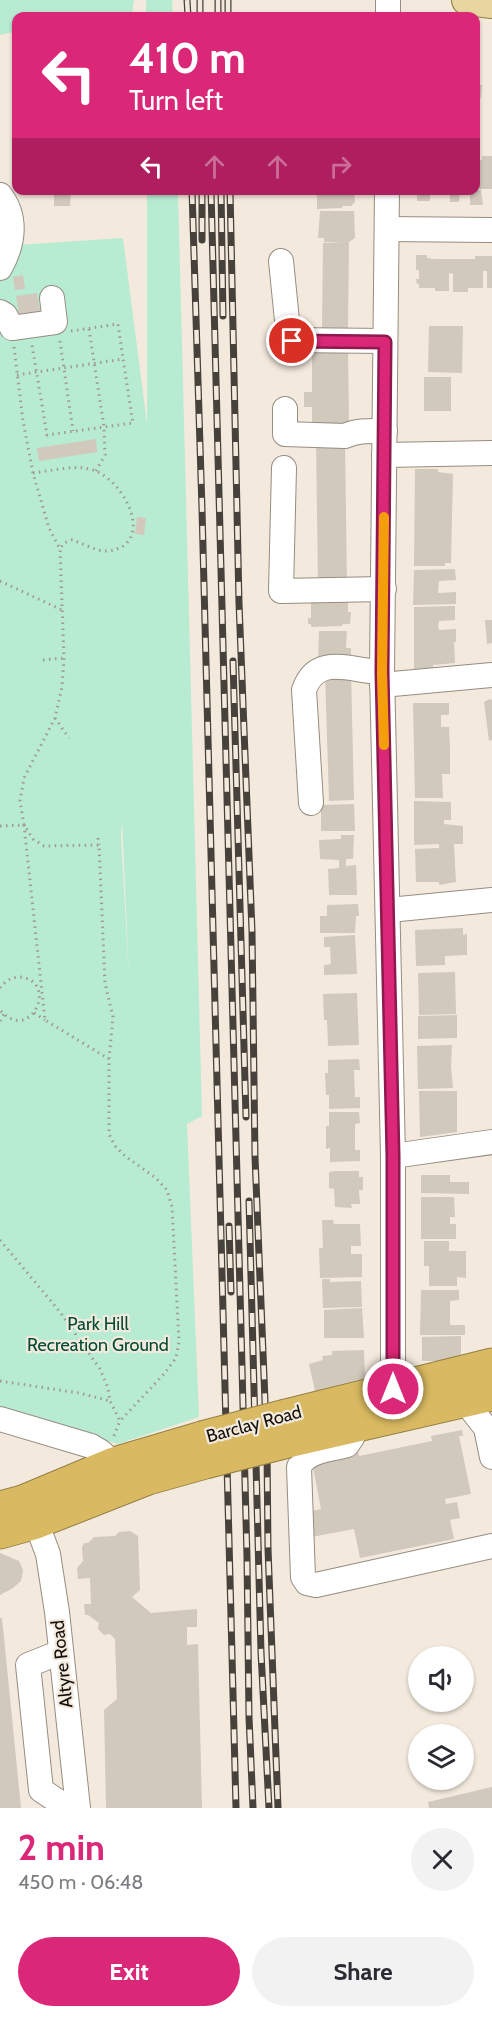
<!DOCTYPE html>
<html lang="en">
<head>
<meta charset="utf-8">
<style>
	body { margin:0; font-family:Cabin,sans-serif; background:#f2f2f3; color:#2b2b33; height:100vh; display:flex; flex-direction:column; font-size:22px; white-space:nowrap }
	* { box-sizing:border-box; margin:0 }
	p { font-size:20px; color:#7c7c81 }
	.icon { flex:none; width:33px; height:33px; fill:none; stroke:currentColor; stroke-width:2; stroke-linecap:round; stroke-linejoin:round }
	.map { position:relative; height:1808px; overflow:hidden }
	.drawer { display:flex; flex-direction:column; background:#fff; flex:1 }
	.drawer>* { flex:none }
	.hud { position:absolute; left:12px; top:12px; width:468px; height:183px; border-radius:12px; box-shadow:0 2px 4px #0004; background:#db2777; color:#fff; overflow:hidden }
	.controls { position:absolute; left:408px; top:1646px; display:grid; gap:12px }
	.controls a { display:grid; place-items:center; width:66px; height:66px; border-radius:50%; background:#fff; box-shadow:0 2px 4px #0004; font-size:30px }
	.pin { position:absolute; display:grid; place-items:center; width:51px; height:51px; color:#fff; margin:-26px; border:3px solid #fff; border-radius:50%; box-shadow:0 2px 6px #0007 }
	.me { position:absolute; width:66px; margin:-33px; rotate:0deg; stroke-linejoin:round; filter:drop-shadow(0 0 4px #0008) }
	.turn { display:flex; align-items:center; gap:21px; height:126px; padding:0 18px; font-size:27px }
	.turn .icon { width:78px; height:78px; stroke-width:2.5 }
	.turn b { display:block; font-size:42px; line-height:51px }
	.lanes { display:flex; align-items:center; height:57px; padding:0 18px; background:#0003; justify-content:center; gap:30px; direction:ltr }
	.lanes .off { opacity:.35 }
	.round { display:grid; place-items:center; flex:none; width:63px; height:63px; border-radius:32px; background:#f2f2f3 }
	.overview { display:flex; align-items:center; justify-content:space-between; height:102px; padding:0 18px }
	h1 { font-size:36px; font-weight:700; line-height:45px; color:#db2777 }
	.button { display:flex; gap:12px; margin-top:auto; padding:12px 18px }
	.button a { flex:1; height:69px; border-radius:36px; background:#db2777; color:#fff; font-size:24px; font-weight:700; line-height:69px; text-align:center }
	.button a+a { background:#f2f2f3; color:#2b2b33 }
	.map>svg:first-child { display:block }
</style>
</head>
<body>
<div class="map">
<svg width="492" height="1808" viewBox="0 0 492 1808">
	<rect width="100%" height="100%" fill="#f3eadd"/>
	<g fill="#b7ebd2" fill-rule="evenodd">
		<path d="M0,0H134L132,16H16V31L0,35Z"/>
		<path d="M146,0H172L173,16H146Z"/>
		<path d="M0,189L17,245L123,238L147,424V191H178L202,1116L187,1124L199,1417L118,1444L0,1407ZM122,819V820L129,978L121,837Z"/>
	</g>
	<g fill="#d1c9bc">
		<path d="M476,84L482,85L481,98L476,97Z"/>
		<path d="M482,156H492V189H479V160H482Z"/>
		<path d="M54,190H71L70,206H54Z"/>
		<path d="M317,190H354L355,202L351,206H342V208L317,209Z"/>
		<rect x="417" y="190" width="13" height="11"/>
		<path d="M450,190H460L459,202H450Z"/>
		<path d="M470,190H481L483,205H470Z"/>
		<path d="M320,211H354L355,238L349,242L348,328H322L323,243L343,242H324V238H318Z"/>
		<path d="M416,255H427V258L435,259H475V256H492V288H487V271H483V288H468V292H453V274L451,273L449,274V291H435V288H419V284H417L416,279H419V270H416Z"/>
		<path d="M23,275L25,289L15,290L13,277Z"/>
		<path d="M37,293L42,321L20,324L16,296Z"/>
		<path d="M429,326H463L462,373L428,372Z"/>
		<path d="M348,350L349,424H312V407H304V392H312V351Z"/>
		<rect x="424" y="377" width="27" height="34"/>
		<path d="M96,439L97,452L39,461L37,448Z"/>
		<path d="M316,441H345L347,585H318Z"/>
		<path d="M415,469H438V472L453,474L451,563H445V566H414Z"/>
		<path d="M137,517L146,518L144,535L135,534Z"/>
		<path d="M455,569L456,580L439,581L438,593L456,592V604L413,605L414,570Z"/>
		<path d="M311,602H348V612H351L350,624H343L342,626L311,627V624H308V618H311Z"/>
		<path d="M455,606V620L439,621L438,626L439,630L456,629V642H454L455,663L433,665V668L414,669V607Z"/>
		<path d="M485,620H492V643L487,644Z"/>
		<path d="M319,631H347L346,648H351V662L318,661Z"/>
		<path d="M351,671L354,800L329,801L325,672Z"/>
		<path d="M490,699L492,700V740L489,741L484,702Z"/>
		<path d="M413,703H449V715H441V727H449L450,750V774H442L443,798H415Z"/>
		<path d="M414,801L451,802V820H444V824L463,826V844H454L456,882L439,885V882H416L415,849L439,848V844L414,845Z"/>
		<path d="M354,804L355,831H321V805Z"/>
		<path d="M341,835H354L353,859H346V866L356,865L357,895H329L328,869L339,868V860L320,859L319,840L341,839Z"/>
		<path d="M358,904L359,916H356L355,933H320V916H327V905Z"/>
		<path d="M463,928V935L467,934V955L445,956V965L416,966L415,930Z"/>
		<path d="M355,935L357,974L324,975V965L331,964L330,947H324V937Z"/>
		<path d="M455,972L456,1014L419,1015L418,973Z"/>
		<path d="M357,993L359,1045L328,1046L327,1020H324L323,994Z"/>
		<path d="M457,1015V1038L418,1039V1016Z"/>
		<path d="M452,1045L451,1067L453,1088L418,1089L417,1046Z"/>
		<path d="M359,1059L360,1070H354L355,1097H360V1108L329,1109V1095H326L325,1073H328V1060Z"/>
		<path d="M419,1091H457V1132L420,1137Z"/>
		<path d="M329,1112H359L360,1123L355,1124V1150H360V1161L330,1162V1148L326,1149V1126H329Z"/>
		<path d="M335,1171H359V1177H363V1190H359L360,1204H351L352,1208L335,1207L334,1189L329,1188V1172Z"/>
		<path d="M421,1175H450V1182H469V1194L421,1193Z"/>
		<path d="M421,1197H454L455,1217H450V1224H456V1239H421Z"/>
		<path d="M322,1220H333L334,1224H360L361,1246H351V1254H362V1277L320,1278L319,1248H323Z"/>
		<path d="M424,1241H449V1251H466V1278L457,1277V1286H429V1266H424Z"/>
		<path d="M322,1279H330V1282L361,1281L362,1307L323,1308Z"/>
		<path d="M421,1290H459V1300L450,1301V1325H465V1335H420Z"/>
		<path d="M362,1308L364,1338H324V1310Z"/>
		<path d="M461,1336V1356L442,1361H422V1337Z"/>
		<path d="M364,1350L365,1378L315,1391L309,1364L323,1360L322,1356L332,1355V1351Z"/>
		<path d="M462,1430L463,1436H459L471,1494L445,1499L446,1504L457,1502L460,1518L450,1520L454,1539L360,1558L354,1529L312,1537L307,1512L321,1509L312,1462L358,1451L359,1456L432,1441L431,1436Z"/>
		<path d="M130,1531L138,1536L140,1590L132,1597L151,1613L197,1609V1627H187V1645L198,1644L202,1808H106L104,1710L117,1699L115,1639L110,1634L104,1635L98,1629L99,1623L88,1615H85L84,1604H91L90,1578L78,1579L77,1568L83,1561L82,1547L84,1543H88L94,1537L115,1536L119,1532Z"/>
		<path d="M0,1553L19,1561L23,1570L21,1581L13,1588L0,1595Z"/>
		<path d="M0,1618H2L21,1808H0Z"/>
		<path d="M492,1787V1808H429L428,1802Z"/>
	</g>
	<g fill="none" stroke-linecap="round" stroke-linejoin="round">
		<g stroke="#958d81" stroke-width="26">
			<g id="minor">
				<path d="M388,16V0"/>
				<path d="M387,190L382,672L393,1156V1389"/>
				<path d="M0,195C18,218 13,245 0,268"/>
				<path d="M387,229L492,230"/>
				<path d="M281,261L289,340L385,341"/>
				<path d="M0,312L5,315L12,328L55,322L52,298"/>
				<path d="M285,409V434L345,436C357,430 371,431 385,431"/>
				<path d="M384,455L492,453"/>
				<path d="M284,468L281,591L384,589"/>
				<path d="M382,685L492,675"/>
				<path d="M311,803L304,690C317,652 353,672 382,672"/>
				<path d="M389,910L492,900"/>
				<path d="M393,1156L492,1142"/>
				<path d="M464,1400L486,1428L492,1457"/>
				<path d="M0,1419L91,1446L101,1452L114,1464"/>
				<path d="M352,1426L353,1436L347,1445C331,1450 307,1450 299,1467L303,1577L307,1583L316,1585L492,1546"/>
				<path d="M36,1522L48,1554L57,1612L78,1808"/>
				<path d="M61,1652L28,1665L41,1790L68,1808"/>
			</g>
		</g>
		<g stroke="#947f44" stroke-width="32">
			<path id="major" d="M467,0L492,3"/>
		</g>
		<g stroke="#947f44" stroke-width="35">
			<g id="highway">
				<path d="M286,1416L492,1365"/>
				<path d="M288,1441L492,1394"/>
				<path d="M0,1508L23,1502L114,1464L202,1438"/>
				<path d="M0,1532L36,1522L148,1478L205,1462"/>
			</g>
		</g>
		<g stroke="#a19a90" stroke-width="3" stroke-dasharray="1.5 4.5" stroke-linecap="butt">
			<path d="M89,329L104,427L105,455L96,471"/>
			<path d="M71,331L118,324L123,359"/>
			<path d="M60,341L73,431"/>
			<path d="M14,347L23,421L33,473L49,528L60,549L64,658L62,687L55,718L24,778L20,801L24,825L33,839L44,846L99,845L105,983L113,1017L109,1059V1134L115,1146L125,1156L156,1178L167,1190L172,1207L179,1342L176,1358L164,1374L120,1421"/>
			<path d="M17,375L123,359L133,423L47,435L32,345"/>
			<path d="M33,473C52,471 75,464 93,470C125,480 157,545 108,551C96,552 83,543 72,540L64,543L60,549"/>
			<path d="M0,581L62,610"/>
			<path d="M43,660L64,658"/>
			<path d="M55,718L69,738"/>
			<path d="M0,826L24,825L45,1020L109,1059"/>
			<path d="M98,838L99,845"/>
			<path d="M0,988C5,981 12,977 20,977C60,981 30,1045 0,1010"/>
			<path d="M34,1013L45,1020"/>
			<path d="M0,1021L4,1014"/>
			<path d="M0,1240L60,1312L100,1369L108,1388L110,1401L120,1421L113,1438"/>
			<path d="M0,1381L79,1393L110,1401"/>
		</g>
		<use href="#minor" stroke="#fff" stroke-width="24"/>
		<use href="#major" stroke="#e8d6a1" stroke-width="30"/>
		<use href="#highway" stroke="#d9ba62" stroke-width="33"/>
		<g stroke="#46413a" stroke-width="7">
			<g id="rail">
				<path d="M187,0L188,16"/>
				<path d="M200,0V16"/>
				<path d="M218,0V16"/>
				<path d="M228,0V16"/>
				<path d="M192,190L202,509L236,1808"/>
				<path d="M202,190V240"/>
				<path d="M211,190L247,1557L249,1717L253,1808"/>
				<path d="M221,190L223,316"/>
				<path d="M230,190L239,603L252,931L255,1157L267,1450L268,1549L278,1808"/>
				<path d="M233,661L246,1117"/>
				<path d="M249,1201L261,1652L269,1808"/>
				<path d="M229,1226L231,1292"/>
			</g>
		</g>
		<use href="#rail" stroke="#f3eadd" stroke-width="4.5" stroke-dasharray="14" stroke-linecap="butt"/>
		<g stroke="#947f44" stroke-width="35" stroke-linecap="butt">
			<g id="highway-bridge">
				<path d="M202,1438L286,1416"/>
				<path d="M205,1462L288,1441"/>
			</g>
		</g>
		<use href="#highway-bridge" stroke="#d9ba62" stroke-width="33"/>
	</g>
	<g fill="none" stroke-linecap="round" stroke-linejoin="round">
		<g stroke="#8e194d" stroke-width="15">
			<path id="route" d="M292,341L385,342L382,672L393,1156V1389"/>
		</g>
		<use href="#route" stroke="#db2777" stroke-width="10"/>
		<path stroke="#f59e0b" stroke-width="10" d="M384,517L382,672L384,745"/>
	</g>
	<g text-anchor="middle" dominant-baseline="central" stroke-width="4.5" stroke-linejoin="round" paint-order="stroke">
		<g font-size="18" fill="#014b34" stroke="#f3eadd">
			<text x="98" y="1324">Park Hill<tspan x="98" dy="21">Recreation Ground</tspan></text>
		</g>
		<g font-size="18" fill="#14110c" stroke="#f3eadd">
			<text transform="translate(254 1424) rotate(-15)">Barclay Road</text>
			<text transform="translate(62 1664) rotate(-96)">Altyre Road</text>
		</g>
	</g>
</svg>
<div class="controls">
<a><svg class="icon" aria-label="sound" viewBox="0 0 24 24"><path d="M4 9h4l5-4v14l-5-4H4zM17 9q2 3 0 6"/></svg></a>
<a><svg class="icon" aria-label="layers" viewBox="0 0 24 24"><path d="M12 4l9 5-9 5-9-5zM3 14l9 5 9-5"/></svg></a>
</div>
<div class="pin" style="left:292px;top:341px;background:#d93025"><svg class="icon" aria-label="arrive" viewBox="0 0 24 24"><path d="M6 21V4h12l-3 4 3 4H6"/></svg></div>
<svg class="me" style="left:393px;top:1389px" viewBox="-20 -20 40 40"><circle r="17" fill="#db2777" stroke="#fff" stroke-width="3"/><path d="M0-11L8 9 0 5-8 9z" fill="#fff"/></svg>
<div class="hud">
<div class="turn"><svg class="icon" aria-label="left" viewBox="0 0 24 24"><path d="M17 20v-9H6M10 6l-5 5 5 5"/></svg><div><b>410 m</b>Turn left</div></div>
<div class="lanes"><svg class="icon" aria-label="left" viewBox="0 0 24 24"><path d="M17 20v-9H6M10 6l-5 5 5 5"/></svg><svg class="icon off" aria-label="ahead" viewBox="0 0 24 24"><path d="M12 20V5M6 11l6-6 6 6"/></svg><svg class="icon off" aria-label="ahead" viewBox="0 0 24 24"><path d="M12 20V5M6 11l6-6 6 6"/></svg><svg class="icon off" aria-label="right" viewBox="0 0 24 24"><path d="M7 20v-9h11M14 6l5 5-5 5"/></svg></div>
</div>
</div>
<section class="drawer">
<div class="overview"><div><h1>2 min</h1><p>450 m · 06:48</p></div><a class="round"><svg class="icon" aria-label="close" viewBox="0 0 24 24"><path d="M6 6l12 12M18 6L6 18"/></svg></a></div>
<div class="button"><a>Exit</a><a>Share</a></div>
</section>
</body>
</html>
